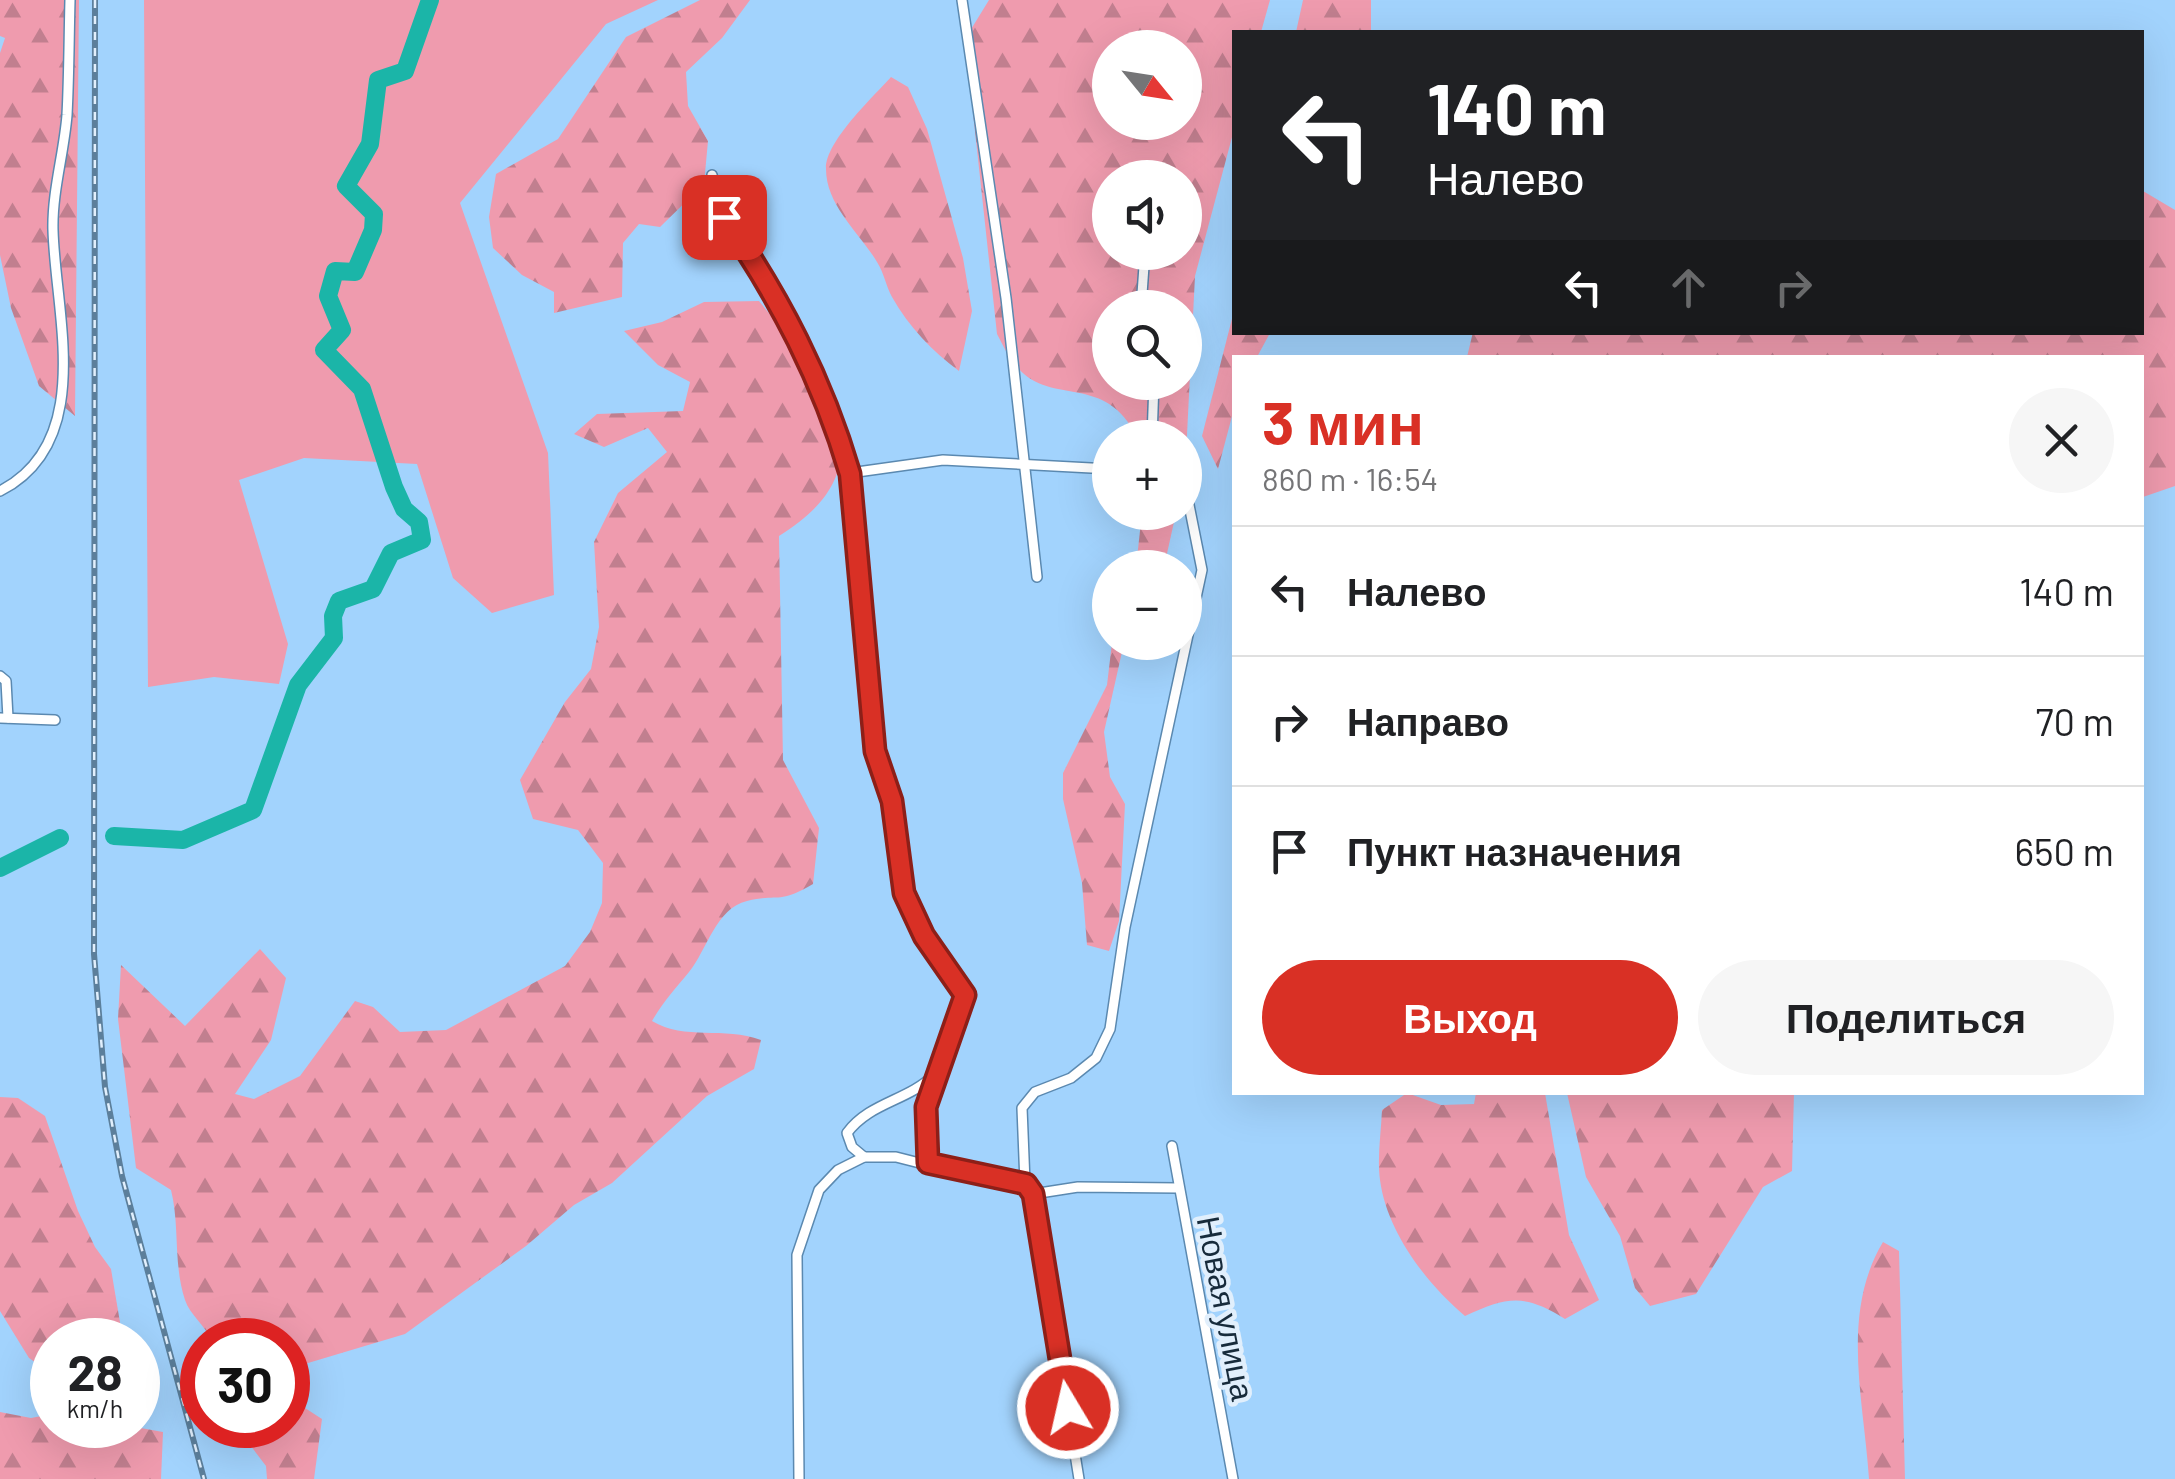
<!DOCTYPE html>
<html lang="ru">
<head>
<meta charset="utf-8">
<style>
	body { margin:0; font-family:Barlow,sans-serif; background:#f6f6f6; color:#202124; height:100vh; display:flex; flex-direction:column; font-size:38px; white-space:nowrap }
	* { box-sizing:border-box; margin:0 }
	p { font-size:32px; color:#757577 }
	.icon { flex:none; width:55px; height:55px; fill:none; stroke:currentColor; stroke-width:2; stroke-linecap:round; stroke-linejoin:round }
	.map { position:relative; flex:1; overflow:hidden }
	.details { position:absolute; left:1232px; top:355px; width:912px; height:740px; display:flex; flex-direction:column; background:#fff; border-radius:0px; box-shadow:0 10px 40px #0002 }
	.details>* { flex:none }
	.guide { position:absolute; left:1232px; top:30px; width:912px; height:305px; border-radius:0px; box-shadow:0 10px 40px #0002; background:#202124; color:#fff; overflow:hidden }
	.needle { width:65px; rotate:120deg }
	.buttons { position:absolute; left:1092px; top:30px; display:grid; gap:20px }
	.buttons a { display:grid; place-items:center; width:110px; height:110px; border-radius:50%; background:#fff; box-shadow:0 10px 40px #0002; font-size:50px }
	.speed { position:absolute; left:30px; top:1318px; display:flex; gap:20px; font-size:50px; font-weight:700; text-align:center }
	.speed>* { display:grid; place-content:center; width:130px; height:130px; border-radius:50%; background:#fff; box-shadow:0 10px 40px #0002; line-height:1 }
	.speed small { font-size:25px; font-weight:400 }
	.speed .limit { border:15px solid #d22; background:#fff; color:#111 }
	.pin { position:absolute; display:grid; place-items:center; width:85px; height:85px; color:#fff; margin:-42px; border-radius:20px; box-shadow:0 5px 15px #0006 }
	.me { position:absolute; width:110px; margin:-55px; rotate:351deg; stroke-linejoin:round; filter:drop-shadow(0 0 8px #0008) }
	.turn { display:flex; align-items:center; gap:35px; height:210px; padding:0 30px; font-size:45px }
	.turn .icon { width:130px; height:130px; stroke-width:2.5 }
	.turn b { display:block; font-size:70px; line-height:85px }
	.lanes { display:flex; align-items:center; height:95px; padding:0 30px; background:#0003; justify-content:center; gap:50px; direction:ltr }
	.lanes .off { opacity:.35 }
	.round { display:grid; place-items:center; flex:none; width:105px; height:105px; border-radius:52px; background:#f6f6f6 }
	.head { display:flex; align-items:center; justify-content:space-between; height:170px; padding:0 30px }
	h1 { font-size:60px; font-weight:700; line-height:75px; color:#d93025 }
	.button { display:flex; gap:20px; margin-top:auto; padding:20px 30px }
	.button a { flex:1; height:115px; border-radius:60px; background:#d93025; color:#fff; font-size:40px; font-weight:700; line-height:115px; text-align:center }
	.button a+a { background:#f6f6f6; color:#202124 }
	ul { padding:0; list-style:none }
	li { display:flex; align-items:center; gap:30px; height:130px; padding:0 30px; border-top:2px solid #e0e0e0 }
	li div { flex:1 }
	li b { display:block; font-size:38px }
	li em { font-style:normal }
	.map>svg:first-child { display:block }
</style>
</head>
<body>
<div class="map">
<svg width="2175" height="1479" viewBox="0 0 2175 1479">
	<defs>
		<pattern id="forest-firs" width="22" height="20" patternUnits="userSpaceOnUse" patternTransform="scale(2.5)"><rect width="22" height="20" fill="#ef9bae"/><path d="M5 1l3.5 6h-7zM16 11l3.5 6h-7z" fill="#c17f8f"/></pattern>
	</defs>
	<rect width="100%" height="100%" fill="#a2d3fd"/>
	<g fill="url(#forest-firs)" fill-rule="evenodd">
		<path d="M0,0H79L75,416L39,386L11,308L0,255V53L5,38L0,36Z"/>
		<path d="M700,0H750L722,38L686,72L688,106L708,141L704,184L660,227L639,224L623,243L622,297L554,313V292L522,275L493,248L489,217L496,174L558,139L626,37Z"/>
		<path d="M989,0H1270L1261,32H1235V126L1195,276L1185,474V438L1137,437C1105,372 1052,407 1018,368C1009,359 1003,345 997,334L965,39ZM1110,48H1185V122H1110ZM1110,178H1185V252H1110ZM1110,308H1185V382H1110Z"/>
		<path d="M1303,0H1371V32H1296Z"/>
		<path d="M891,77L908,87L927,129L963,258L972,311L959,371C932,351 909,327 892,297C886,286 884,273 877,262C860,233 826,206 826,169C825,142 873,97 891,77Z"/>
		<path d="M2143,191L2175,210V486L2143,497L2142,358L1467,357L1473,332H2142Z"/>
		<path d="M759,301C824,381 896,464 779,536L783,760L819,828L813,884C777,905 780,893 747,901C716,908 707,950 689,972C675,989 663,1002 652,1021C685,1041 724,1026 761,1040L754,1069L707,1096L612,1183L574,1205L526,1246L405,1334L288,1369V1340H211C205,1325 190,1315 185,1300C173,1264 180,1226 171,1190L136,1168L118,1019L121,965L185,1026L260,949L286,978L271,1040L235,1094L254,1099L300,1076L355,1001L373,1007L400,1032L446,1030L565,966L590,932L602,903L603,863L578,830L533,819L520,780L565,702L591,669L599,627L594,542L618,493L667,452L648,428L604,447L574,434L597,414L683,411L690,382L658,365L624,331L662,322L704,302Z"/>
		<path d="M1235,307V332L1270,333L1257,357L1235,358V405L1218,469L1202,436Z"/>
		<path d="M1142,513H1176L1164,567H1136Z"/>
		<path d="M1112,643H1124L1104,732L1110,777L1125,804L1119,921L1109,951L1087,945L1082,883L1063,799V773L1107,685Z"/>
		<path d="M1794,1092L1792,1171L1763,1187L1696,1294L1650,1306L1635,1288L1620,1236L1586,1177L1567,1093Z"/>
		<path d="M1407,1093L1441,1105L1474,1104L1476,1093H1545L1569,1235L1599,1300L1565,1319C1524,1293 1507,1297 1465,1316C1426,1283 1387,1232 1380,1180C1377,1158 1381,1133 1382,1110Z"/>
		<path d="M0,1097L18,1098L45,1116L78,1211L95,1247L111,1269L123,1340H52V1374L29,1358L0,1311Z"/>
		<path d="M1883,1242L1899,1251L1905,1479H1869C1864,1400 1840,1314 1883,1242Z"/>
		<path d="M305,1408L322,1419L314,1479H267L266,1466L244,1437L252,1425H288Z"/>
		<path d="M0,1412L31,1418L52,1414V1425H124L163,1432L161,1479H0Z"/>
	</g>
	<path fill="#ef9bae" d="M144,0H658L606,24L460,203L548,453L554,595L492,613L453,578L417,464L304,458L239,480L288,644L279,684L214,677L148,687Z"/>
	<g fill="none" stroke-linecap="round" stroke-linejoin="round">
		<g stroke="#1bb5a8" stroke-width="18">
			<path d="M114,836L183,840L253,810L298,685L334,638L333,616L339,601L373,589L391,553L422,540L419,522L404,509L394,487L362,389L324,350L342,330L328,296L335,271L355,272L373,230L374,214L346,186L370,144L378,80L405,71L430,0"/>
			<path d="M0,868L60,838"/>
		</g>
		<g stroke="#5b89b0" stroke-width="12">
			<g id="street">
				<path d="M962,0L1006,298L1037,577"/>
				<path d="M712,175L724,217L775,291L825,393L850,473L875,751L892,801L904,893L924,935L965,995L926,1107L928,1163"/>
				<path d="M1146,178V174"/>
				<path d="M1141,308L1145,252"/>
				<path d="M1152,438L1154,382"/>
				<path d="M850,473L943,460L1110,469"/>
				<path d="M0,491C96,442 55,313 53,230C52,192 64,153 67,115C69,77 69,38 70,0"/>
				<path d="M0,676L6,681L8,718"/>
				<path d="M0,718L55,720"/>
				<path d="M1172,1146L1233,1479"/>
				<path d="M864,1157L852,1147L847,1133C870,1102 908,1101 934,1075"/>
				<path d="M1025,1183L1022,1108L1035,1092L1071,1078L1096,1058L1110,1029L1125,927L1202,570L1185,485"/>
				<path d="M1033,1194L1079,1479"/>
				<path d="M1033,1194L1078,1187L1178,1188"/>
				<path d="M799,1479L797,1255L819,1190L838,1170L864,1157H896L959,1173L1010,1179L1026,1184L1033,1194"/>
			</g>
		</g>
		<use href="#street" stroke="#fff" stroke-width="9"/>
		<g stroke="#5c7f9b" stroke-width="6">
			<path id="rail" d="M95,0L94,954L105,1087L122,1176L204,1479"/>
		</g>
		<use href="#rail" stroke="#e1effc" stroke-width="2.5" stroke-dasharray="8" stroke-linecap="butt"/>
	</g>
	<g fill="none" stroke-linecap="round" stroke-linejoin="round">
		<g stroke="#8d1f18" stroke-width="25">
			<path id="route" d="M724,217C780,298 822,379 850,474L875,751L892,801L904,893L924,936L965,995L926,1107L928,1163L1026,1184L1033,1194L1068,1408"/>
		</g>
		<use href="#route" stroke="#d93025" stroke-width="18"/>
	</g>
	<g text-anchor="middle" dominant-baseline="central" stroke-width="9" stroke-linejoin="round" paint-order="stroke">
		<g font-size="32" fill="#172b3b" stroke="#e1effc">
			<text transform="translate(1227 1308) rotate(79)">Новая улица</text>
		</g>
	</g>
</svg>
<div class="buttons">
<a><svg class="needle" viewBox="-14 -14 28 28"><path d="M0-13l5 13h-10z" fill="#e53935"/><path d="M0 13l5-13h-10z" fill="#757577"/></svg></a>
<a><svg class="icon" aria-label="sound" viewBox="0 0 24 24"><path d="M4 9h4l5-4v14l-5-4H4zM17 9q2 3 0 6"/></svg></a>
<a><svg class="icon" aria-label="search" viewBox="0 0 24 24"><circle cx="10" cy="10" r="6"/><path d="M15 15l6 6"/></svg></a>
<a>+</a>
<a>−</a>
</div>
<div class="speed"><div>28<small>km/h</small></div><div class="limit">30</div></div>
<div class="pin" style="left:724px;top:217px;background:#d93025"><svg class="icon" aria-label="arrive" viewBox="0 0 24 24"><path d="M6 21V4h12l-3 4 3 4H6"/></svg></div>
<svg class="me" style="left:1068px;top:1408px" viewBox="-20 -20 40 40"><circle r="17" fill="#d93025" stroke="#fff" stroke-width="3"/><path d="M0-11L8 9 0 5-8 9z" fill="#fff"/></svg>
<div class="guide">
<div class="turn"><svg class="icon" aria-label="left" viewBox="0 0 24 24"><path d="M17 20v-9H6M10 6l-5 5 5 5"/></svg><div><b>140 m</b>Налево</div></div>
<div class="lanes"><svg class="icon" aria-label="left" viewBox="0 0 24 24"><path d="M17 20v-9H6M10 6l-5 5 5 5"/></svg><svg class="icon off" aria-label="ahead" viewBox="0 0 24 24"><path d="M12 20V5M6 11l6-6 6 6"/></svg><svg class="icon off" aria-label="right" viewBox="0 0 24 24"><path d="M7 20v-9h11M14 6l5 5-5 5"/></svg></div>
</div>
<section class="details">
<div class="head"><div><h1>3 мин</h1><p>860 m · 16:54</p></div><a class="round"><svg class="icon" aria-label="close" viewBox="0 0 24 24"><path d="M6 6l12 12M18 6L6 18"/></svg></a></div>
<ul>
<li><svg class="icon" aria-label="left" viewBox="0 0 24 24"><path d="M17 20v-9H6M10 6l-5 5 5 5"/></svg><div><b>Налево</b></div><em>140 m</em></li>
<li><svg class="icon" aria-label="right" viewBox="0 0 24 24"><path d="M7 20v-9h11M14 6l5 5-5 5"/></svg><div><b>Направо</b></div><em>70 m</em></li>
<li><svg class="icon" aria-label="arrive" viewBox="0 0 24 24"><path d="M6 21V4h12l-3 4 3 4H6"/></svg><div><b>Пункт назначения</b></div><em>650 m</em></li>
</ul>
<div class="button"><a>Выход</a><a>Поделиться</a></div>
</section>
</div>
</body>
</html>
